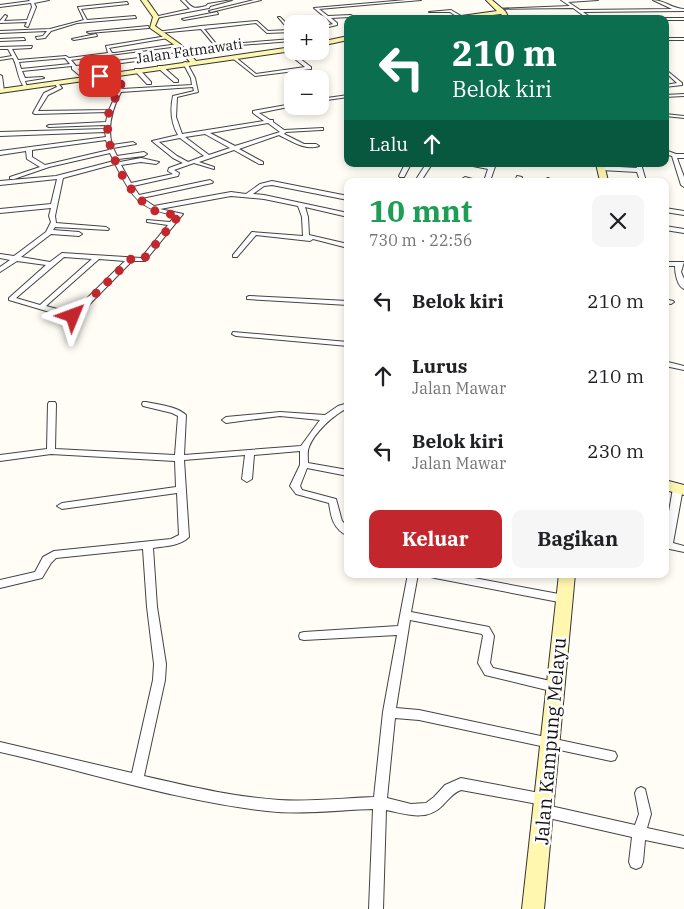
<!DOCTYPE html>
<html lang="id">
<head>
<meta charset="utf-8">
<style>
	body { margin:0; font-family:"IBM Plex Serif",serif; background:#f6f6f6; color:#202124; height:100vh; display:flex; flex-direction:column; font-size:19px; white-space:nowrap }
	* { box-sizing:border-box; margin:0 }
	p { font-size:16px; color:#757577 }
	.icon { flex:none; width:28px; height:28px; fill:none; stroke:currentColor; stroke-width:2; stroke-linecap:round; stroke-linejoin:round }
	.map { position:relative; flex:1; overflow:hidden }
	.sheet { position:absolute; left:344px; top:178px; width:325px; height:400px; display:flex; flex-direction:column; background:#fff; border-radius:10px; box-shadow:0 2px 8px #0003 }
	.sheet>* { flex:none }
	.banner { position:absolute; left:344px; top:15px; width:325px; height:152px; border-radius:10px; box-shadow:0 2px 8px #0003; background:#0b6e4f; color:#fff; overflow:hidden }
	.tools { position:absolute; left:284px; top:15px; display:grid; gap:10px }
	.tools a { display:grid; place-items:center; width:45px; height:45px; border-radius:10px; background:#fff; box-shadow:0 2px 8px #0003; font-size:25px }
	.pin { position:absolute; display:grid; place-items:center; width:42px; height:42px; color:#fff; margin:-21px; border-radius:10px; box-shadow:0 2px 8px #0006 }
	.me { position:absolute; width:55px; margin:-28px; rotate:46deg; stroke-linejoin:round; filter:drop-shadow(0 0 4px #0008) }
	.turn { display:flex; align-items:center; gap:18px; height:105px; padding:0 25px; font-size:22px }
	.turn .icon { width:65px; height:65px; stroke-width:2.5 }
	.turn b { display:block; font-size:35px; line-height:42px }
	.then { display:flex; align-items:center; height:48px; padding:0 25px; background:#0003; gap:10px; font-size:19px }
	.round { display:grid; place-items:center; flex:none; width:52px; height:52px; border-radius:10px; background:#f6f6f6 }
	.overview { display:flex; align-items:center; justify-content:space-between; height:85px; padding:0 25px }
	h1 { font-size:30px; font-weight:800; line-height:38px; color:#1e9e55 }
	.button { display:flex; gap:10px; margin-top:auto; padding:10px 25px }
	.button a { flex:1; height:58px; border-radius:10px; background:#c4262e; color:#fff; font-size:20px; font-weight:800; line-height:58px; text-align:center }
	.button a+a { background:#f6f6f6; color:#202124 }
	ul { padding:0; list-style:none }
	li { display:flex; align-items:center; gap:15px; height:75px; padding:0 25px }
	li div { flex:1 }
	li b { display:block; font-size:19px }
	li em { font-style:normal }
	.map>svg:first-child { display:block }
</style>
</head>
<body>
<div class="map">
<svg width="684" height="909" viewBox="0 0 684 909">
	<rect width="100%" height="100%" fill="#fffdf5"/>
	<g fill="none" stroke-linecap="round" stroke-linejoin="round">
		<g stroke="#444" stroke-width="2">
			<g id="street">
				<path d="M29,0H49L34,3L36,7L28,27L25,26L27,22L0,23V21L5,15L7,16L4,21L27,20L32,7L31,3L0,7V5L30,1Z"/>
				<path d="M181,0H185C193,9 194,9 206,6L208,4L232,0L210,6L209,8L156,18L154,17L190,9Z"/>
				<path d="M254,0H261L211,12L209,11Z"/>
				<path d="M406,0H421L319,9L328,16L351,15L357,19L350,17L331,18L337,23V25L320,29V27L333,24L314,8Z"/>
				<path d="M561,0H598L568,2L580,10L672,9L653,0C664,0 673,9 684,9V11L583,12L593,19H588L573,8L497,9L570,6Z"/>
				<path d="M127,2L128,4L81,9L87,20L135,16L136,18L77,23L51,31L45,38L37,39L36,37L43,36L47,31L0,33V31L50,29L84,20L78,7Z"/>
				<path d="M451,10L461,16V18H459L450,12H429Z"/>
				<path d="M217,12L218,14L184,20L182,19Z"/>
				<path d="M382,16L386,19H382L380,17Z"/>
				<path d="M278,17H280L292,29V32L267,33L256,23L204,29L217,45L292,39V41L216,47L201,29L159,33L157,32L201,26L257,21L268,31L289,30Z"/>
				<path d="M665,18H684V20H665L663,19Z"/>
				<path d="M148,26L149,28L89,33L87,32Z"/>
				<path d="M96,34L97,36L74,40L72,39Z"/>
				<path d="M167,36L168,38L109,48L112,53H115L178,44L179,46L71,60L76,66L186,52L187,54L78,69L86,78L84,79L72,69V66L22,71L25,78L42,77L44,78L25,81L27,87L25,88C18,81 18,68 13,58L0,60V58L12,56L8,49H0V47L32,46L31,48L12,49L18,60L66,56L69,58L108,53L106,46ZM65,58L70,64L21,69L19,62Z"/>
				<path d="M24,38L25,40L0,41V39Z"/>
				<rect x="665" y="38" width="19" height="2"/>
				<path d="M285,49H287L311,67V69L255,76L231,57L234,56L256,74L305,67L285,51Z"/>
				<path d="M185,62L187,63L195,78L198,92L177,97L176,117L182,134L264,121L253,113V111L292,104L293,106L259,113L270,120H273V122L284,130L323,128V130H321L286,132L284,134L304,144H316L319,146C306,151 291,141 279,135L239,149L263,162V164H259L234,150L199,162L214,167V169L194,163L174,170L179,173L178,176L133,186L139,195L210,180L213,182L212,183L142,198L154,206L231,192L246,194L260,184L272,181L348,196V200L272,185L264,186L253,194L264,195L348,213V217L305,207L308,217L309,235L348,244V248L313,239L310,241L256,235L237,257H233V255L252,232L303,236L302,217L298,206L264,199L231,196L160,209L183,214L145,261H132L76,318H70L9,300V298L46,265L17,261L0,272V267L10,260L0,258V254L14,256L46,232L51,222L49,216L51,208L0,213V209L51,204L57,179L0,185V181L56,176L114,161L110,153L49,167L14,179H10V177L40,167L27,159L26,151L0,155V151L106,137L105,132L0,136V132L105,129V125L49,127L47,126L49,125L106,122L108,112L35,114L33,113L44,93L57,87L54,82L56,81L62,88L48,95L38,111L109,110L120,86L112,74L114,73L124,86L122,89L192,85L191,78L183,63ZM193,87L194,91L173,96C170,110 171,123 178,135L152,141L173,158L183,163L169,168L168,171L173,174L131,183L121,165L141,162L156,164L159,162L141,158L120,162L118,159L144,156L147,154L144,152L117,156L113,148L136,144L133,142L112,145C107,127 112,109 121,92ZM268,123L280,132L235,146L210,133ZM205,134L230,148L209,155L185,137ZM180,138L204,156L188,162L177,156L159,142ZM106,140L109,150L45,165L32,157V150ZM115,164C132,196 138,210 176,215L170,222L147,220V222L168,225L141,258L62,253L50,262L21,257L51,234L79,236L82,234L79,232L53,230L55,227L108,230L109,229L106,227L56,223L55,216L63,178ZM64,257L92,259L40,305L16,298ZM99,259L125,261L72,313L46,306Z"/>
				<path d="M158,66H162L178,80V82H174L158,68Z"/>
				<path d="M135,69H139L151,82V84H147L135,71Z"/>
				<path d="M665,69L682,83V85L665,87V85L677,83L665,72Z"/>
				<path d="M0,75L2,76L4,91L2,92L0,91Z"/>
				<path d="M684,94V96L665,97V95Z"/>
				<path d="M348,95V97L320,101V99Z"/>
				<path d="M665,114L684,116V118L665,116Z"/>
				<path d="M665,150L676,154H684V158H677L684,177V187L681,185L672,156L665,154Z"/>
				<path d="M405,164H411L404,177H400L399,176Z"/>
				<path d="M426,164H432L421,181H415Z"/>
				<path d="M463,164H475L490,166V164H496L490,181H484L488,169Z"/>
				<path d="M635,164H641L646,181H640L637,172L601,170L598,168L601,166L637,168Z"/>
				<path d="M517,176L522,177L521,181H515Z"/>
				<path d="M465,177L480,181H459Z"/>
				<path d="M548,178L550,179L551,181H545L546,179Z"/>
				<path d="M665,208L684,211V215L665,212Z"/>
				<path d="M665,226L684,229V233L665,230Z"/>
				<path d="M665,262H684L681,272L684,279V289C677,286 675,273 675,266H665Z"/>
				<path d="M249,296L348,301V305L247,299V297Z"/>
				<path d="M665,299L673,301L674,302L671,304L665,303Z"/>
				<path d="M233,332L348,342V346L236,336L232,334Z"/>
				<path d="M665,362H668L684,366V370L665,366Z"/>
				<path d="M49,402H55L56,404L55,449L175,455L178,416L172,413L143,406L142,404L143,402H146C159,405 176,406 186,415L184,455L301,446L320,420L280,416L226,423L222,420L226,417L280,412L325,415L338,406L348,403V408C334,414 314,433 309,447C307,451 308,458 308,463L348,470V476L307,468L300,486L302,490L336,499L342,521L348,527V536C333,529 331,517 329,503L296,494L290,486L300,465V451L254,455L252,479L247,482L242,479L245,455L184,460L189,537C180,546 165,546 153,548L157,607L166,664L165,680L144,776C188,786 233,797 279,800C311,802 343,798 374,797L383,712L397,635L304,640L300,639L299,636L300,633L304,632L398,626L408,574H418L411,612L489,627L494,636L490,663L493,668L555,682L559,684L561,687L559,690L555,692L485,675L478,663L483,636L482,634L410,620L396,708L419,710L611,751L615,752L617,756L615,760L611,761L419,720L395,718L387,798L411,804L426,803L434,797L445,785L461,778L545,794L550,796L551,800L550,804L546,805L635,825L639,814L635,793L637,789L641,787L645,789L651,814L647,828L684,836V848L645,840L643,862L641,867L636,869L631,867L629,862L632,837L544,817L539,815L538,811L539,807L543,805L461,790C453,793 449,799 443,805C427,822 406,814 386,810L383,909H369L373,809C338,810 302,815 267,811C177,801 89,772 0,752V742L132,773L153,680L154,664L147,607L143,549L56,558L51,563L42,578L0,588V580L35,572L43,557L54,551L171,539L179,535L177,493L62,509L57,506L62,503L176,487L175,461L51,454L0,461V455L47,449L48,404Z"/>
				<path d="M678,485L683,488L673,543L684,546V552L665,548V535L673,488Z"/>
				<path d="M430,574H453L564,595L568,596L569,599L568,602L564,603L435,578L431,577Z"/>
			</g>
		</g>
		<g stroke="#333" stroke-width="2">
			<g id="secondary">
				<path d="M141,0H147L159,17L155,26L180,44L196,61L292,47V51L0,93V89L190,62L176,46L150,28L153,17Z"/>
				<path d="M486,0H492L505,11L509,18H505L501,14L460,19H440L497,11Z"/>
				<path d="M348,36V40L320,46V42Z"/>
				<path d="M596,164H604L608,181H600Z"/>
				<path d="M665,480L684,485V495L665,490Z"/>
				<path d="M559,574H575L544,909H522Z"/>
			</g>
		</g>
		<use href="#street" fill="#fff" fill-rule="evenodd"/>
		<use href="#secondary" fill="#fff6b0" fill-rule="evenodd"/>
	</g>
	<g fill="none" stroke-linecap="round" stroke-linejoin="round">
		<path stroke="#c4262e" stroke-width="9" stroke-dasharray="0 16.2" d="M73,316L131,259L143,260L180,214C173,214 162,215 157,212C128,197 104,150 108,118C109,106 117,96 122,86L114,74L100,76"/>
	</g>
	<g text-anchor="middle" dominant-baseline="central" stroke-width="5" stroke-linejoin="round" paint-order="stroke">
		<g font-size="14" fill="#111" stroke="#fff">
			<text transform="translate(189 51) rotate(-8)">Jalan Fatmawati</text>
		</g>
		<g font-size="19" fill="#111" stroke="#fff">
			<text transform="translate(550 741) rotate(-85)">Jalan Kampung Melayu</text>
		</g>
	</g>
</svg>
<div class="tools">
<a>+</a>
<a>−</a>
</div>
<div class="pin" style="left:100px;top:76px;background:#d93025"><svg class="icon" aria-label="arrive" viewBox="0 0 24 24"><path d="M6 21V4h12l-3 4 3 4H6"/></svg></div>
<svg class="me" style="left:73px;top:316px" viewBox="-20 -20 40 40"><path d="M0-17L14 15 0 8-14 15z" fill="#c4262e" stroke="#fff" stroke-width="4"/></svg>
<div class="banner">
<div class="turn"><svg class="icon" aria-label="left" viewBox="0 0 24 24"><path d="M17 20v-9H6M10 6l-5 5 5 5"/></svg><div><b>210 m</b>Belok kiri</div></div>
<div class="then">Lalu<svg class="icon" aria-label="ahead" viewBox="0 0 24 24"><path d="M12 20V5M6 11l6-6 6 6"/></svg></div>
</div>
<section class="sheet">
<div class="overview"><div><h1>10 mnt</h1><p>730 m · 22:56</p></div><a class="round"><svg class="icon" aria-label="close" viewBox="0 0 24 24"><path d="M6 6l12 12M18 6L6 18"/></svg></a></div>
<ul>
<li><svg class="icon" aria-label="left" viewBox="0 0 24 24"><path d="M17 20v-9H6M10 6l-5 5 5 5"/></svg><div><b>Belok kiri</b></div><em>210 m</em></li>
<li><svg class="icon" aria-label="ahead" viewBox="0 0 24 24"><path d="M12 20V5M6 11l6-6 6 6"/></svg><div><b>Lurus</b><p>Jalan Mawar</p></div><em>210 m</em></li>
<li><svg class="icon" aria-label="left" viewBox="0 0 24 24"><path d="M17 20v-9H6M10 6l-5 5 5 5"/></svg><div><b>Belok kiri</b><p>Jalan Mawar</p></div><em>230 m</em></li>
</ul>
<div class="button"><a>Keluar</a><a>Bagikan</a></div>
</section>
</div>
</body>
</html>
